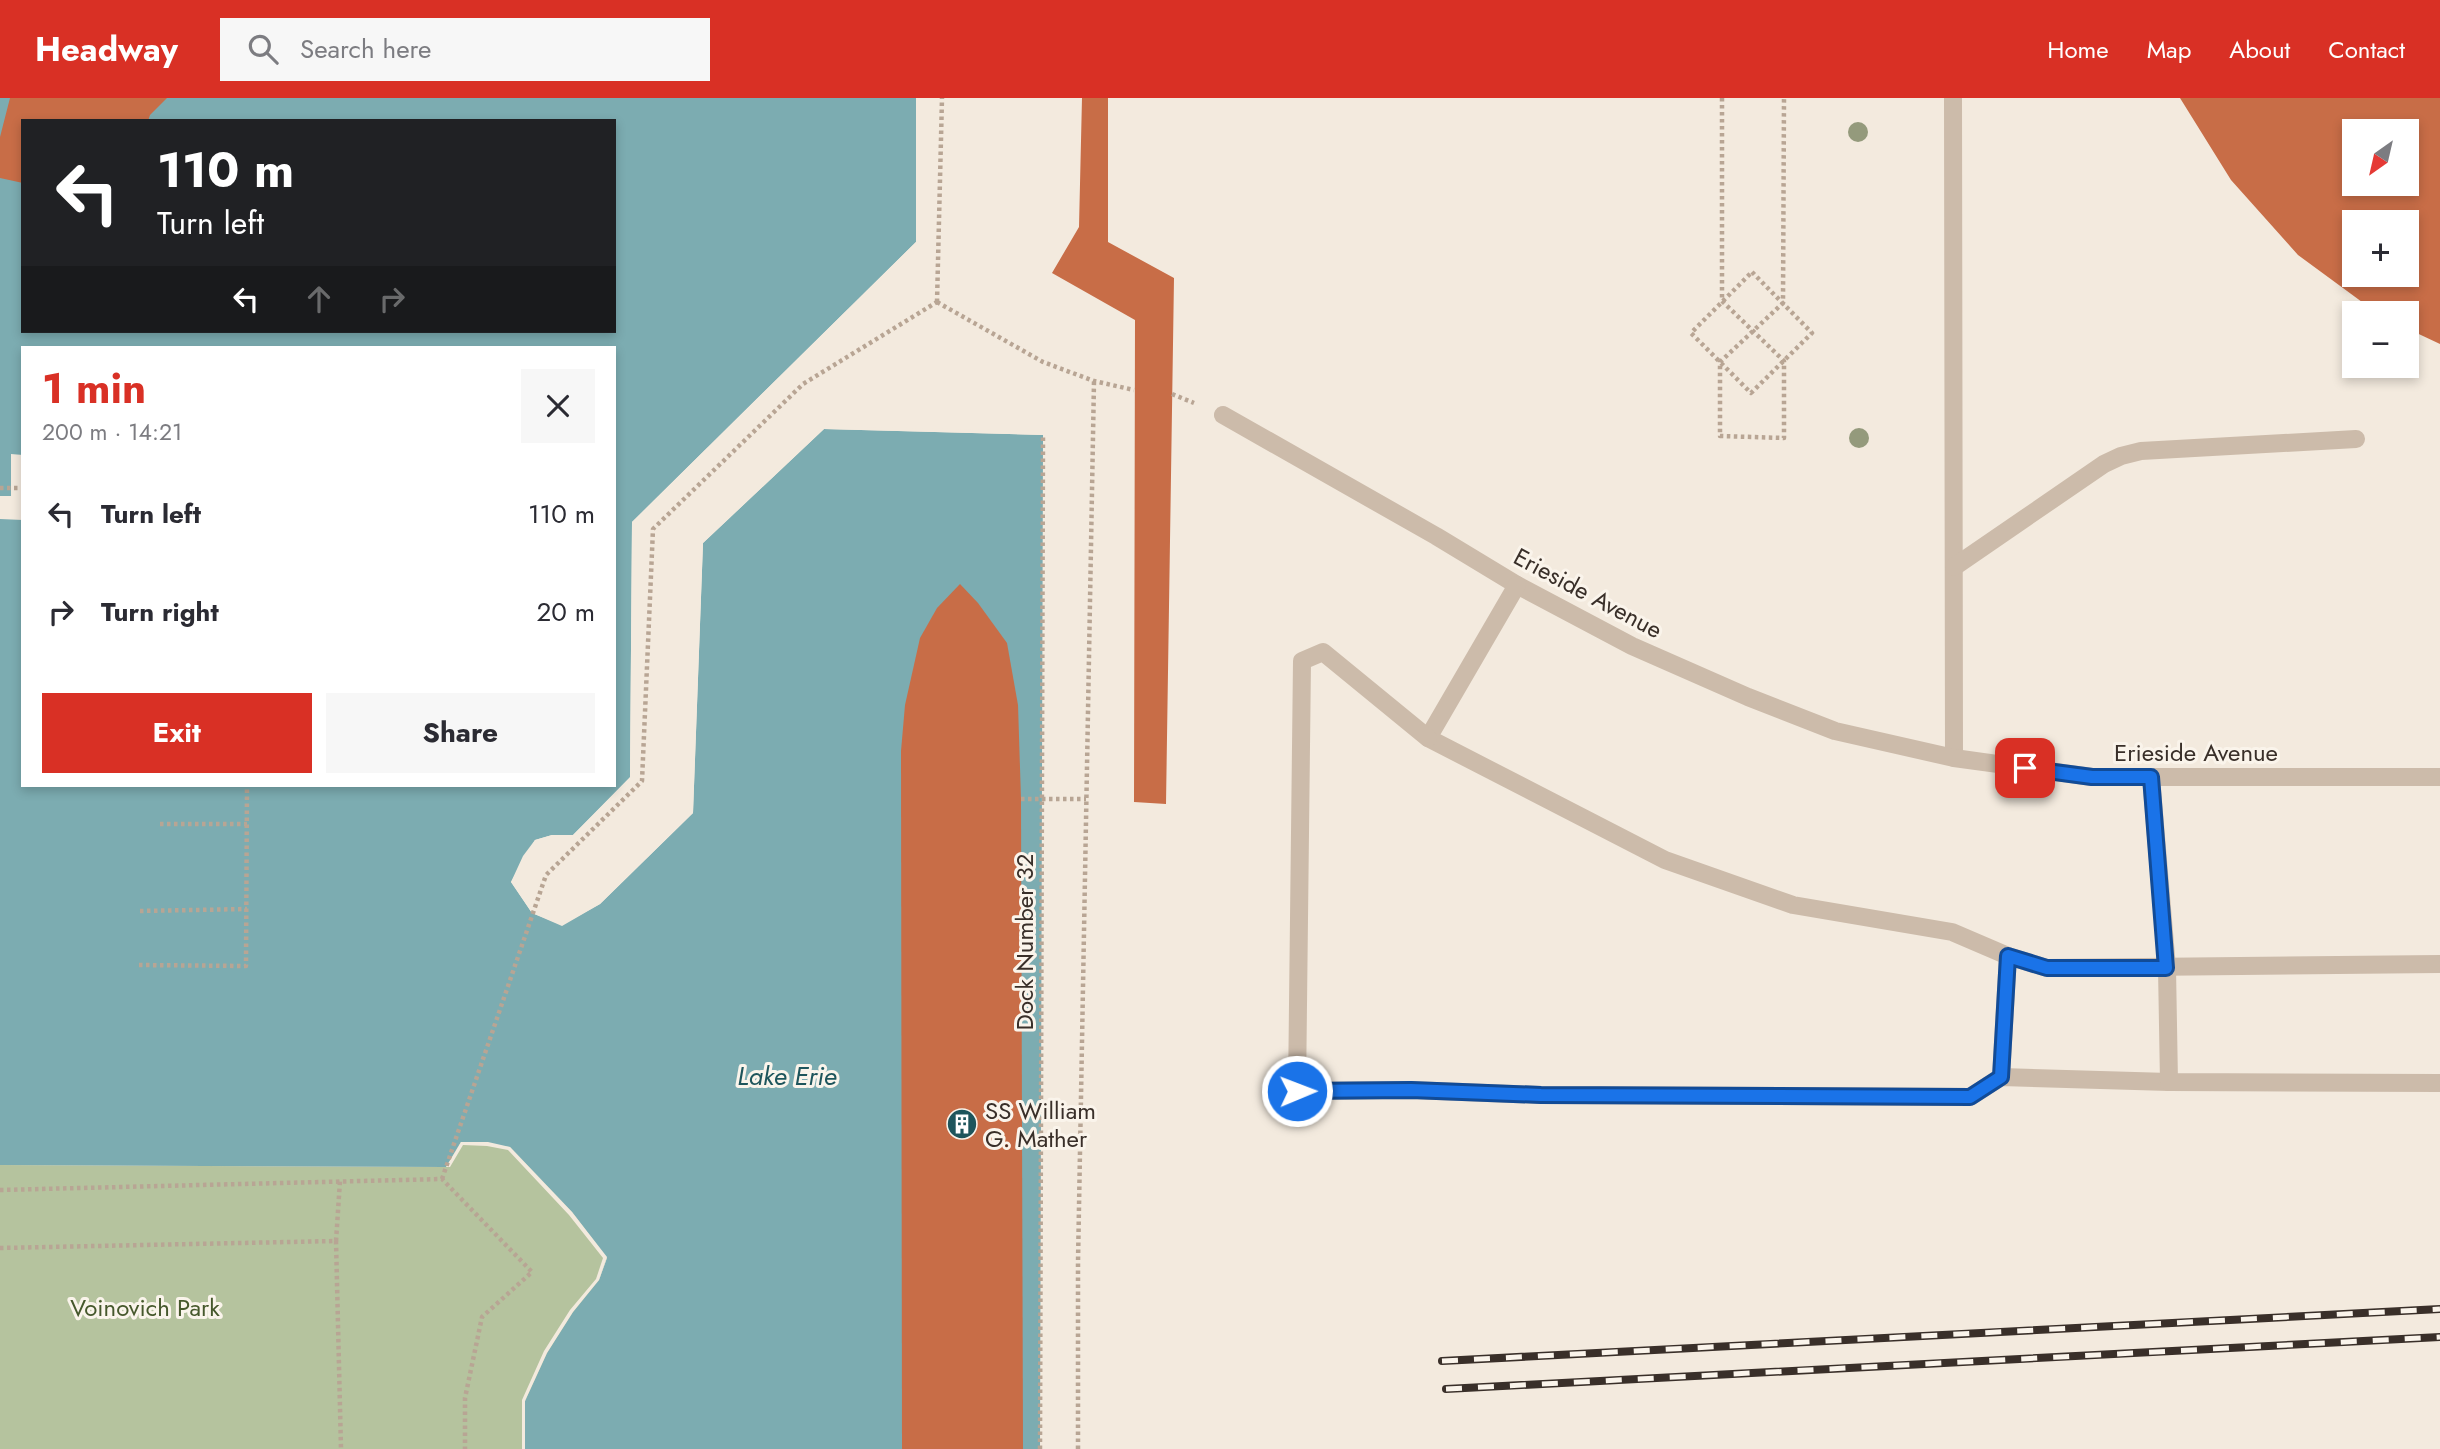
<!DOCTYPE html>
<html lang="en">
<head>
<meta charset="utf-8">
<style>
	body { margin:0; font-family:Jost,sans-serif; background:#f7f7f7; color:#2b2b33; height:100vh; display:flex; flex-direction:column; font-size:26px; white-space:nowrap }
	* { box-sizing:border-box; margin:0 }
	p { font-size:23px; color:#7c7c81 }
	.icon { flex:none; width:38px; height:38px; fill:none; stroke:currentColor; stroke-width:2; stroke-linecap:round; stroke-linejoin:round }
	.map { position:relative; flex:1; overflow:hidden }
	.panel { position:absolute; left:21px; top:248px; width:595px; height:441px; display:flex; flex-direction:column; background:#fff; border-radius:0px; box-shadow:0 4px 10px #0003 }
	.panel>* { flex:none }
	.guide { position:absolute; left:21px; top:21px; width:595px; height:214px; border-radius:0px; box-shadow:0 4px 10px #0003; background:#202124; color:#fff; overflow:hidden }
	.needle { width:46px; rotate:214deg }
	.fabs { position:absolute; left:2342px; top:21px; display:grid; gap:14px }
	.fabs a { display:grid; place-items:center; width:77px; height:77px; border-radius:0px; background:#fff; box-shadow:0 4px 10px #0003; font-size:35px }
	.pin { position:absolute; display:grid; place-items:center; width:60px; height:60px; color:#fff; margin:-30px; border-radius:14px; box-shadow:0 4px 10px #0006 }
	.me { position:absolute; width:77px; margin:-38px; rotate:89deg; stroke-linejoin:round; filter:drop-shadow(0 0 5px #0008) }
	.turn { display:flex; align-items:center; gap:24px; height:147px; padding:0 21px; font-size:32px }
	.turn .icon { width:91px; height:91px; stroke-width:2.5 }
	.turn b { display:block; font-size:49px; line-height:60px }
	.lanes { display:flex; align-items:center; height:66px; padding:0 21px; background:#0003; justify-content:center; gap:35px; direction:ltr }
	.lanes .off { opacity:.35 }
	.round { display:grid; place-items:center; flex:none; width:74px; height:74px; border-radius:0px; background:#f7f7f7 }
	.summary { display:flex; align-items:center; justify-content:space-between; height:119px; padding:0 21px }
	h1 { font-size:42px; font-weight:700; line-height:52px; color:#d93025 }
	.primary-button { display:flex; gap:14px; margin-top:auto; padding:14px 21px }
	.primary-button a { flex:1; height:80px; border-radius:0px; background:#d93025; color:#fff; font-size:28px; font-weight:700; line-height:80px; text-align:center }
	.primary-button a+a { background:#f7f7f7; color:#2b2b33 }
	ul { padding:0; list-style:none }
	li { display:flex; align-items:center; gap:21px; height:98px; padding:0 21px }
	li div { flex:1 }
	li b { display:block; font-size:26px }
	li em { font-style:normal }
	header { display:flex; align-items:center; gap:42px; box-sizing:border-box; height:98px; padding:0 35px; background:#d93025; color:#fff }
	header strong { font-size:33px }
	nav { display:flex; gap:38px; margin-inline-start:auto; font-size:24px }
	.search { width:490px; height:63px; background:#f7f7f7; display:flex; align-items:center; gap:18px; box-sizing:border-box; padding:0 24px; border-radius:0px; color:#7c7c81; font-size:26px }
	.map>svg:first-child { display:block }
</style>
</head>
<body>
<header>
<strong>Headway</strong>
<div class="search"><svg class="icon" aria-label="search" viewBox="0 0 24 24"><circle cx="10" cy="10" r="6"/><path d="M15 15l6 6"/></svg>Search here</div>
<nav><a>Home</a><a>Map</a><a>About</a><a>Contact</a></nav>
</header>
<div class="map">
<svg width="2440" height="1351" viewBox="0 0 2440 1351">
	<rect width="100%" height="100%" fill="#f3eade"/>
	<path fill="#b5c39e" d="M461,1044L510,1049L572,1114L607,1159L599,1182L525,1303V1351H0V1067L445,1069Z"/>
	<path fill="#7cacb1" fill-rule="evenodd" d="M0,0H916V144L632,424L630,680L573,737H552L535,742L511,784L532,815L562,827L600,806L693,715L703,445L824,331L1043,337L1040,1351H525V1303L547,1255L573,1214L599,1182L607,1160L572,1114L510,1049L461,1044L446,1069L0,1067ZM23,23H614V233H23ZM23,250H614V688H23Z"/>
	<g fill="#f3eade">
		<path d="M916,144L919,145L635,425L633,681L575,740L553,741L537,745L526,760L515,784L534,812L561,824L598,803L689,713L700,444L822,328L1043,333V337L824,331L703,445L693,715L600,806L562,828L532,815L511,784L523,758L535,742L552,737H573L630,679L632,424Z"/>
		<path d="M11,356L23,357V422L0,421V398H11Z"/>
		<path d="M461,1044H488L510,1049L572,1114L607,1159L599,1182L573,1214L547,1255L525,1303V1351H522V1302L544,1253L570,1212L596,1181L603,1160L569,1117L508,1052L487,1048L463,1047L450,1069H446Z"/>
	</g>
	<g fill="#c86d47" fill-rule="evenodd">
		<path d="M10,0H167L150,17L148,23H23V85L0,80V39Z"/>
		<path d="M1082,0H1108V144L1174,180L1166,706L1134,704L1135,222L1052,175L1079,129Z"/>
		<path d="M2180,0H2440V246L2406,230V215H2377L2298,157L2231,82ZM2354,33H2406V86H2354ZM2354,124H2406V177H2354Z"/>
		<path d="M960,486L978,505L1007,545L1018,607L1021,701L1023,1351H902L901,653L905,607L920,540L937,510Z"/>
	</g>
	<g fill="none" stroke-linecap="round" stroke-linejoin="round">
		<g stroke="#b8a594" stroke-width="4.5" stroke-dasharray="3.5 3.5" stroke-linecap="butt">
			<path d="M1722,0V203L1784,263V340L1720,338V264L1783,205L1784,0"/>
			<path d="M1752,174L1812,235L1751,295L1691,235Z"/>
			<path d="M937,204L1043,264L1094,283L1134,292"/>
			<path d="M937,204L942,0"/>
			<path d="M1172,296L1194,305"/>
			<path d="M0,390H23"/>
			<path d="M160,726H247"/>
			<path d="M140,813L247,811"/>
			<path d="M139,867L246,868L247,688"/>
			<path d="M442,1081L546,777L642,683L653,431L803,286L937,204"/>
			<path d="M0,1092L442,1081L532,1174L482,1219L465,1300V1351"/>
			<path d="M336,1143L340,1083"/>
			<path d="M0,1150L336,1143L341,1351"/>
			<path d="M1040,1351L1043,337"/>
			<path d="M1078,1351V1164L1094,283"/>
		</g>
		<g stroke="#cba" stroke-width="18">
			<path d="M1953,0L1954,660"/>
			<path d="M1223,317L1436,438L1517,487L1632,548L1748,599L1835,633L1954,660L2092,679H2440"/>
			<path d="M1954,469L2104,366L2121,358L2141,353L2356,341"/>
			<path d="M1517,487L1428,640L1665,762L1793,807L1952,834L2008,858L2047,870L2440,866"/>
			<path d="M1428,640L1323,554L1302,563L1297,993L1411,992L1541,997L1970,999L2001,979L2169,984"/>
			<path d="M2151,679L2167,870L2169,984L2440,985"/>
			<path d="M2001,979L2008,858"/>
		</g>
		<g stroke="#392f29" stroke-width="8">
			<g id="rail">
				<path d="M1442,1263L2440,1211"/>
				<path d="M1446,1291L2440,1239"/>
			</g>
		</g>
		<use href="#rail" stroke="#faf4eb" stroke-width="5" stroke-dasharray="16" stroke-linecap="butt"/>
		<path stroke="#b8a594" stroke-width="4.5" stroke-dasharray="3.5 3.5" stroke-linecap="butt" d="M1021,701H1086"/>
	</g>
	<g fill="#949a7c">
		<circle cx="1858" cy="34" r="10"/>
		<circle cx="1859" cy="340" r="10"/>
	</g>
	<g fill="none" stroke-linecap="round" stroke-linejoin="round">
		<g stroke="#114b97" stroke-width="18">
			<path id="route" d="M1297,993L1411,992L1541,997L1970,999L2001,979L2008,858L2047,870H2166L2151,679H2092L2025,670"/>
		</g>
		<use href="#route" stroke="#1a73e8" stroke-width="12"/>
	</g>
	<defs>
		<g id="building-disc" transform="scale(1.575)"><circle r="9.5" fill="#1e555c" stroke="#faf4eb"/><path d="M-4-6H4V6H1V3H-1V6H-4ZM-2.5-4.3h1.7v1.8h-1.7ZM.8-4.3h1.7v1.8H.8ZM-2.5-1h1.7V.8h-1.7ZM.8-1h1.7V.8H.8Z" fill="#fff"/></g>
	</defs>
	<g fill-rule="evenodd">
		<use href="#building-disc" x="962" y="1026"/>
	</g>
	<g text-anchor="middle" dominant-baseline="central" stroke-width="6" stroke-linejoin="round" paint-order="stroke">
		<g font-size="24" fill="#392f29" stroke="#faf4eb">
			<text transform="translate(1588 495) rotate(28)">Erieside Avenue</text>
			<text x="2196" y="654">Erieside Avenue</text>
			<text transform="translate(1024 844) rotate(-90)">Dock Number 32</text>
		</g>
		<g font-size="24" fill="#392f29" stroke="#faf4eb" text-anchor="start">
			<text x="985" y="1012">SS William<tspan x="985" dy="28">G. Mather</tspan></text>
		</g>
		<g font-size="24" fill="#46582c" stroke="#faf4eb">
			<text x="145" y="1209">Voinovich Park</text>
		</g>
		<g font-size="26" font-style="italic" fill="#1e555c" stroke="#faf4eb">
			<text x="787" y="978">Lake Erie</text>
		</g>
	</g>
</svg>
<div class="fabs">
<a><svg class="needle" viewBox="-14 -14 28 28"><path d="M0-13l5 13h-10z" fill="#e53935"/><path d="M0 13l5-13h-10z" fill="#7c7c81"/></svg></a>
<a>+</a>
<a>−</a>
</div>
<div class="pin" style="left:2025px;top:670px;background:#d93025"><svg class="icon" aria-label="arrive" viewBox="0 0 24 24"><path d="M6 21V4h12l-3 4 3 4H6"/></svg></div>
<svg class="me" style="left:1297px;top:993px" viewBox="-20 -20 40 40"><circle r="17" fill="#1a73e8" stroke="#fff" stroke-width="3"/><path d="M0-11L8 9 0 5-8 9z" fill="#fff"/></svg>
<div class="guide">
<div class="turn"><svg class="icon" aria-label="left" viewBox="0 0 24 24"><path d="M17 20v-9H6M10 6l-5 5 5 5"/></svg><div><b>110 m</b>Turn left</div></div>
<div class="lanes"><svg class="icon" aria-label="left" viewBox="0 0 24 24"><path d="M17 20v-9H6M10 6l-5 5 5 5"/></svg><svg class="icon off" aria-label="ahead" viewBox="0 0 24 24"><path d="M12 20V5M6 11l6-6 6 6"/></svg><svg class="icon off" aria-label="right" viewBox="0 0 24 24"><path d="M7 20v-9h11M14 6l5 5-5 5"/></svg></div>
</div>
<section class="panel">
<div class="summary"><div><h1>1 min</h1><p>200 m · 14:21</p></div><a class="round"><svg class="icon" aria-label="close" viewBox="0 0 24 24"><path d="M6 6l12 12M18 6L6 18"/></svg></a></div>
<ul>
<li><svg class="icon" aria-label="left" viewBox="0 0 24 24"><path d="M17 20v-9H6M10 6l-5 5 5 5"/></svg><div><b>Turn left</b></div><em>110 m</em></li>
<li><svg class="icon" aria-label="right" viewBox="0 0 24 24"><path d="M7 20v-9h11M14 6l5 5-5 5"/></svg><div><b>Turn right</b></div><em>20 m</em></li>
</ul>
<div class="primary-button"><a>Exit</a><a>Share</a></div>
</section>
</div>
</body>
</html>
